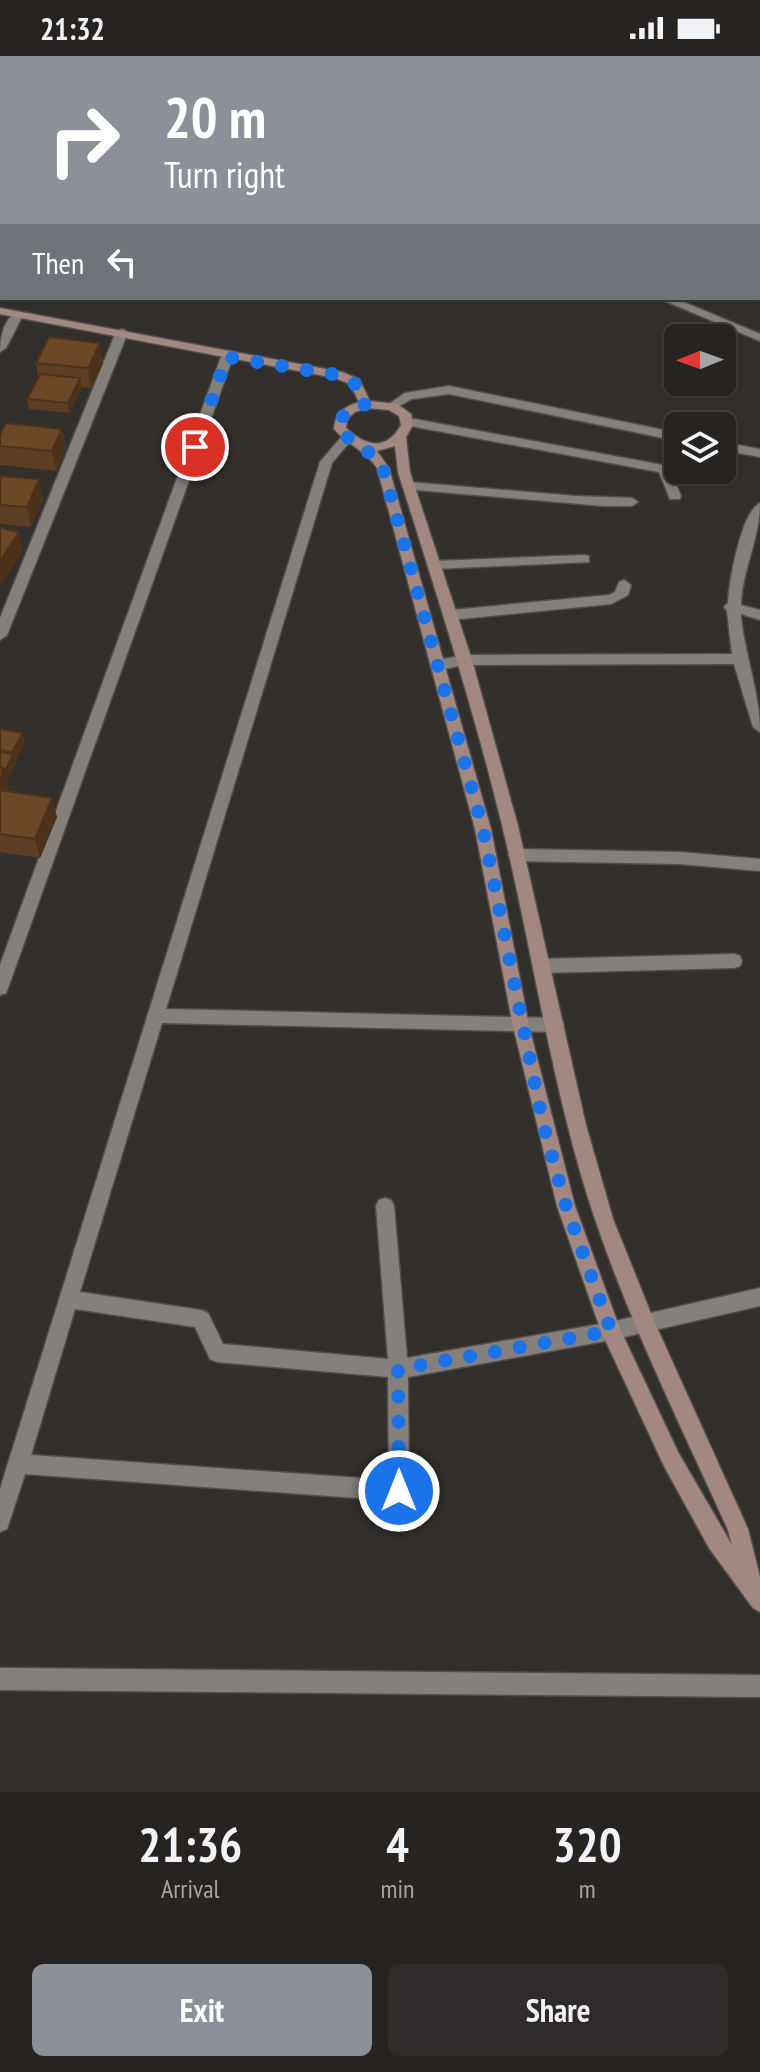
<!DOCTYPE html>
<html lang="en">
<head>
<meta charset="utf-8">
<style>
	body { margin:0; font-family:"PT Sans Narrow",sans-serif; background:#2e2b2a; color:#f1f3f6; height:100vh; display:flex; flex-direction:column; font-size:30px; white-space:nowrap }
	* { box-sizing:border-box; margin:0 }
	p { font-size:26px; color:#a4a4a5 }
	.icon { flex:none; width:44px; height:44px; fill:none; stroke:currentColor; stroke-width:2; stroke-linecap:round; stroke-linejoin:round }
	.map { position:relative; height:1736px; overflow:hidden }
	.sheet { display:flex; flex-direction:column; background:#262321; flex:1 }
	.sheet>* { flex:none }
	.hud { position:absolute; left:0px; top:0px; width:760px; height:244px; box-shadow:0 2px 6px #0004,0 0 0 2px #42403f; background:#8c9099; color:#fff; overflow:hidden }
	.needle { width:52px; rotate:269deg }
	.tools { position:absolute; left:664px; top:268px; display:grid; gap:16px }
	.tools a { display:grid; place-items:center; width:72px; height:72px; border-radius:12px; background:#262321; box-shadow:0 2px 6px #0004,0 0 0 2px #42403f; font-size:40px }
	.pin { position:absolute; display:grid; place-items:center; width:68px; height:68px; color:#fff; margin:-34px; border:4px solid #fff; border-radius:50%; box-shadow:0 2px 8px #0007 }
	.me { position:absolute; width:88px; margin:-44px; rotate:0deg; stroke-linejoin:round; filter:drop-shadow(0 0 6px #0008) }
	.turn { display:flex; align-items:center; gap:28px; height:168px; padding:0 32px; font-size:36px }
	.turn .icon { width:104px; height:104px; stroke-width:2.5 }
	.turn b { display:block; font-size:56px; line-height:68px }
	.then { display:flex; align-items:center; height:76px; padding:0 32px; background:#0003; gap:16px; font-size:30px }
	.eta { display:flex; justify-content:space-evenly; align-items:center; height:136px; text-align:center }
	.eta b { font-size:48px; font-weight:800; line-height:56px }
	.cta { display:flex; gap:16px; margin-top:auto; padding:16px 32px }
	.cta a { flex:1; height:92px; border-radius:12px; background:#8c9099; color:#fff; font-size:32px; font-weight:800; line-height:92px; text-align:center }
	.cta a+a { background:#2e2b2a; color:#f1f3f6 }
	.status { display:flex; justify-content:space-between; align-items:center; height:56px; padding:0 40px; background:#262321; direction:ltr }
	.status svg { height:22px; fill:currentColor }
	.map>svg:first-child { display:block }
</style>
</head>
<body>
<div class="status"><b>21:32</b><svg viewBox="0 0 49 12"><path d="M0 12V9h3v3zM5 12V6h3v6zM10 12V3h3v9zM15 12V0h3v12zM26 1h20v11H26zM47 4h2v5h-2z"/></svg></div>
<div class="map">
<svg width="760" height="1736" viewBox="0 0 760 1736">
	<rect width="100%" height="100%" fill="#332f2c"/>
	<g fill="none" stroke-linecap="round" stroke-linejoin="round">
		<g stroke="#514e4b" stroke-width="3">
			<g id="service">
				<rect x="20" y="0" width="10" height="2"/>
				<path d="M229,0H240L242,2H231Z"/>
				<path d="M0,121H2L0,137Z"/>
				<rect x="0" y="160" width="2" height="6"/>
				<path d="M658,242H674L760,278V285Z"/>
			</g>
		</g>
		<g stroke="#514e4b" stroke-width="3">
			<g id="minor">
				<path d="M17,256L23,259L6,292L0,296C0,281 4,263 17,256Z"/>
				<path d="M122,273L128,276L7,579L0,584V562L116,276Z"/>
				<path d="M227,297L233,301L8,932L6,937L0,939V909L221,301Z"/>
				<path d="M449,330L678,377V385L449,338L412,343L392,354L386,350L405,337Z"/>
				<path d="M409,362L668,410L681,440L680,443H670L659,416L405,369L403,366Z"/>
				<path d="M347,378L353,382L332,407L166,953L556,962L562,964L564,969L562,974L556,976L162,967L80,1236L201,1254L208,1257L223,1288L388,1303L376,1150L379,1144L385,1142L391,1144L394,1150L407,1302L611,1266L760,1232V1250L611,1284L408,1321L409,1435L406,1442L399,1445L25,1418L7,1473L0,1476V1433L320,406L343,379ZM75,1253L195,1271L210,1303L217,1306L388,1321L389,1424L31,1399Z"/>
				<path d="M722,386L760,393V401L722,394Z"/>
				<path d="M409,426L576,440L632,442L638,446L632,450H604L404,433V427Z"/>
				<path d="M760,447C760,482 742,514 741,549L760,554V564L741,558V561C745,600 760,637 760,676L753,671L734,608L465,609L438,614L431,609L433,605L465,599L732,598L727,555L724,551L728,547C729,526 741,456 760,447Z"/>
				<path d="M584,499L589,500V506L434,513L427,509L434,505Z"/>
				<path d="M624,524L631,529L628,539L611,548L451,564L444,559L451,554L609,539L615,536L619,526Z"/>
				<path d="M516,793L679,796L760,803V815L679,808L516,805L508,799Z"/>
				<path d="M734,898L740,900L742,905L740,910L734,912L542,917L536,915L534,910L536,905L542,903Z"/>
				<path d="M0,1612L760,1619V1641L0,1634Z"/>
			</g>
		</g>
		<g stroke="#514e4b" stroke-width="3">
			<path id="secondary" d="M0,252L342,316L359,323L370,345L397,348L411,358L413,369L406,381L410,416L472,604L518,770L586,1069L613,1163L654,1265L748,1473L760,1521V1556L753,1552L709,1492L664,1410L601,1275L557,1150L513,970L475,773L377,412C366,395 347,388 334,373C335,357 344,351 359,346L350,328L335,322L0,258ZM367,352L389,354L399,360L401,369C386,396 366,390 346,372L347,363L355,356ZM395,390L398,416C435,533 473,650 502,769C534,900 552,1036 595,1163C631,1270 682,1372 728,1474L732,1489L678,1396L620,1273L575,1150L529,970L491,773L389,412L377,395Z"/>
		</g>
		<use href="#service" fill="#85807c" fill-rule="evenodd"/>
		<use href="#minor" fill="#85807c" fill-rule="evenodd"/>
		<use href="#secondary" fill="#a38781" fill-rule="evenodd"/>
	</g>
	<g fill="#5d3e22">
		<path d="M100,287L103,307L91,332L82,331L70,357L29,353L27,343L38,321L36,307Z"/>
		<path d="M62,373L66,392L56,415L0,409V379Z"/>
		<path d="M0,420L43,443L31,471L0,468Z"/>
		<path d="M0,673L25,687L15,706L16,708L7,726L9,731L7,735L57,761L40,802L0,796Z"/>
	</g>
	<g fill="#4c321b">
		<path d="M100,287L103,307L91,332L88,312Z"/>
		<path d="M80,322L82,333L70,357L68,347Z"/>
		<path d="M62,373L66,392L56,415L52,395Z"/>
		<path d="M39,423L43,443L31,471L27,451Z"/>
		<path d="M19,476L23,495L0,532V505Z"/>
		<path d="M23,677L25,687L15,706L12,696Z"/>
		<path d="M13,698L16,708L7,726L9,731L0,756V722L3,712Z"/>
		<path d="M52,742L57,761L40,802L35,783Z"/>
	</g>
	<g fill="#6c4827" stroke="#4c321b" stroke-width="2">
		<path d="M49,281L100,287L88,312L36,307Z"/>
		<path d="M40,318L80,322L68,347L27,343Z"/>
		<path d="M6,367L62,373L52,395L0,390V379Z"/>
		<path d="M0,420L39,423L27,451L0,449Z"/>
		<path d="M0,472L19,476L0,505Z"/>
		<path d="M0,673L23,677L12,696L0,694Z"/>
		<path d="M0,696L13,698L5,715L3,712L0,711Z"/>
		<path d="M0,734L52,742L35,783L0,778Z"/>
	</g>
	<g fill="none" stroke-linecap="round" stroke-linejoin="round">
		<path stroke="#1a73e8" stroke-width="14" stroke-dasharray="0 25.2" d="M195,391L227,301L338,319C355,326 361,330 366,348L351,353L341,362L340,373C352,390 372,393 383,412L483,773L543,1068L566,1150L611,1275L398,1313L399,1435"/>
	</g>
</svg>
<div class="tools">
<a><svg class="needle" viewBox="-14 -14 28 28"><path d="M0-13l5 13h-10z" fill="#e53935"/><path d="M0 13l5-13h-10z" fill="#a4a4a5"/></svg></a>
<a><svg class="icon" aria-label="layers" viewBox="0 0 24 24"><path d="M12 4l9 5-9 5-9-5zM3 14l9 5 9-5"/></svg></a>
</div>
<div class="pin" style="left:195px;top:391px;background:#d93025"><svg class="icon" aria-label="arrive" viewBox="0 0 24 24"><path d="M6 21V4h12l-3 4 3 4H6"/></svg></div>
<svg class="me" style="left:399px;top:1435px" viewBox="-20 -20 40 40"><circle r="17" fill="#1a73e8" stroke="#fff" stroke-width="3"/><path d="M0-11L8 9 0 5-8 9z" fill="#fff"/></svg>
<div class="hud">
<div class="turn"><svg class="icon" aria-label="right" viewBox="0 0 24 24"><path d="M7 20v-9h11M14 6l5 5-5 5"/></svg><div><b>20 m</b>Turn right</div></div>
<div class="then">Then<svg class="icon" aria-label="left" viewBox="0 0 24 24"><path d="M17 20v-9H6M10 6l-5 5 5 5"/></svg></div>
</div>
</div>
<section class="sheet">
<div class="eta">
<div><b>21:36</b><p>Arrival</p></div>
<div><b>4</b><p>min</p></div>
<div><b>320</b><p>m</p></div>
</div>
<div class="cta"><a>Exit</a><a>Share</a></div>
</section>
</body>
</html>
